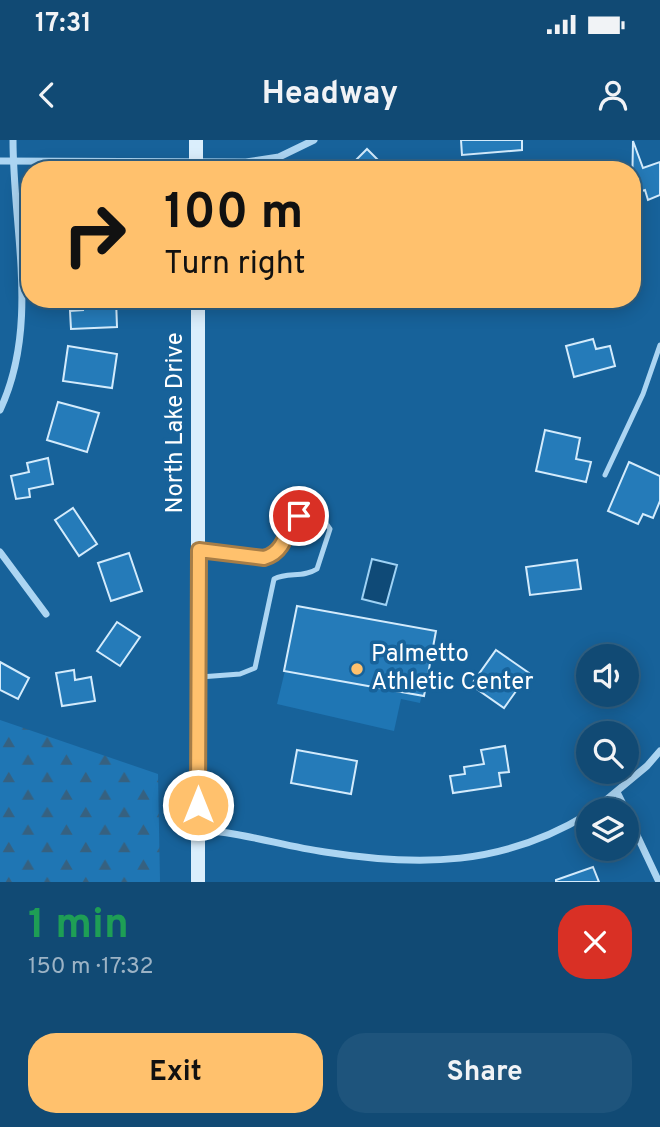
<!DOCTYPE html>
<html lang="en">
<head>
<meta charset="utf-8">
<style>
	body { margin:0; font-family:Overpass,sans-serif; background:#1e547c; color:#f1f3f6; height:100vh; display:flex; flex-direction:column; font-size:26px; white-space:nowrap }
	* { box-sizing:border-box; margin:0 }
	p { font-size:23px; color:#9cb3c5 }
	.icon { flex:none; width:38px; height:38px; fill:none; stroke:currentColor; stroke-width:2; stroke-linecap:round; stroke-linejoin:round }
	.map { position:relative; height:742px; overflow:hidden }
	.drawer { display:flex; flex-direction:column; background:#114a74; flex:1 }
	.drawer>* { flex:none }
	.banner { position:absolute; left:21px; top:21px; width:620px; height:147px; border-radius:28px; box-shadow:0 4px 18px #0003,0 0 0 2px #306286; background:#ffc16d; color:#111; overflow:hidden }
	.buttons { position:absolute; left:576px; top:504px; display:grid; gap:14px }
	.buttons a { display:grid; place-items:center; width:63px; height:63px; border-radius:50%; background:#114a74; box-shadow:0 4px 18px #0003,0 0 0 2px #306286; font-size:35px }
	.pin { position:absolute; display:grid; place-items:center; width:60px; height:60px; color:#fff; margin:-30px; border:4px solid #fff; border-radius:50%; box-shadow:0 2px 7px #0007 }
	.me { position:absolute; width:77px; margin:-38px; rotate:0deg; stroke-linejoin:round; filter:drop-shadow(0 0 5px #0008) }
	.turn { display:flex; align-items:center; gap:24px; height:147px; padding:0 28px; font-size:32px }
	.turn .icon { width:91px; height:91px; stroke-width:2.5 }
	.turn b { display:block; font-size:49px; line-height:60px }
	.round { display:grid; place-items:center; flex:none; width:74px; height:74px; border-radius:28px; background:#1e547c }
	.headline { display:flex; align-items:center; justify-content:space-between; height:119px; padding:0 28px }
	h1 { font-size:42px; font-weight:700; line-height:52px; color:#1e9e55 }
	.cta { display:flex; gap:14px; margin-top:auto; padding:14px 28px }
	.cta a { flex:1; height:80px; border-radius:28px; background:#ffc16d; color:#111; font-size:28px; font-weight:700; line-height:80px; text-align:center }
	.cta a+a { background:#1e547c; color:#f1f3f6 }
	.status { display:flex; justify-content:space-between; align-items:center; height:49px; padding:0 35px; background:#114a74; direction:ltr }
	.status svg { height:19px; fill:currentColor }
	header { display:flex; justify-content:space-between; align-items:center; height:91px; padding:0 28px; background:#114a74; font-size:32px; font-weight:700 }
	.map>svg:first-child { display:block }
</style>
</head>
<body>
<div class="status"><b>17:31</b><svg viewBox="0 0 49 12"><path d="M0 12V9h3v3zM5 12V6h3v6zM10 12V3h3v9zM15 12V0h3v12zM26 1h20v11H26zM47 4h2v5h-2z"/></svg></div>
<header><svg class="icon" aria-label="back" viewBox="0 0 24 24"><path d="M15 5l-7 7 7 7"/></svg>Headway<svg class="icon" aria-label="person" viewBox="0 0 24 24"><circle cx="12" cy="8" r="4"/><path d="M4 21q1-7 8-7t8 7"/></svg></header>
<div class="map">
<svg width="660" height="742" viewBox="0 0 660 742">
	<defs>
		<pattern id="forest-firs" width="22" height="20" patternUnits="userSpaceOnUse" patternTransform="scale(1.75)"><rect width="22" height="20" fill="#1f76b4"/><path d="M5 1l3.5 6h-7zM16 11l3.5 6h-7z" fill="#366180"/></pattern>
	</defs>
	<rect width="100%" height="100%" fill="#17629a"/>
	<path fill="url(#forest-firs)" d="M0,580L158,634L160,742H0Z"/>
	<path fill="#1f76b4" d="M300,468L435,499L420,563L401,559L394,591L277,564Z"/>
	<path fill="#0f4a77" stroke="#9ed2f5" stroke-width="2" d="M372,419L397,425L386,465L362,459Z"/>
	<g fill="#257bb9" stroke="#d3ebfc" stroke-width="2">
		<path d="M461,0H522V10L462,15Z"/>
		<path d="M633,1L643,28L660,22V55L648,60L645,50L632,54Z"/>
		<path d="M367,9L388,30H346Z"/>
		<path d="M82,159H116L117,187L71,189L70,171L83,170Z"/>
		<path d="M593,199L596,209L610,206L615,226L574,237L566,206Z"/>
		<path d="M68,206L117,214L112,248L63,241Z"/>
		<path d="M58,262L99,273L87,312L47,300Z"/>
		<path d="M545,290L580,298L576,319L591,322L586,342L536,331Z"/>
		<path d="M48,318L53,344L29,349L30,357L16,359L11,336L29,332L27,323Z"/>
		<path d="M629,322L660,336V361L653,378L643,374L638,384L608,371Z"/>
		<path d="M73,368L97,404L79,416L55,380Z"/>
		<path d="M129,413L142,451L111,461L98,423Z"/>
		<path d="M577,420L581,449L530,455L526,427Z"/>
		<path d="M297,466L436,491L424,556L284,531Z"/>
		<path d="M117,482L140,497L120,526L97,511Z"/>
		<path d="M496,510L529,533L504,568L471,545Z"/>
		<path d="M0,522L29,538L18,559L0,550Z"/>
		<path d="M74,530L75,540L91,537L95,561L62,566L56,533Z"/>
		<path d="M505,606L509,632L499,633L501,646L453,653L450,636L465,634L464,627L484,624L481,610Z"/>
		<path d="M297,610L357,621L351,654L291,643Z"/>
		<path d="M593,727L599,742H556V740Z"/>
	</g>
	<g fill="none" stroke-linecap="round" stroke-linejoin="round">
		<g stroke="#acd5f2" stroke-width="5">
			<path d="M605,335L643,254L660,205"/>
			<path d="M199,410L264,418L278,411L292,379L299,376L325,382L330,389L317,429C303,438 288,432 274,439L255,528L240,534L200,537"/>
		</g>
		<g stroke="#acd5f2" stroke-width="7">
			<path d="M0,21L246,22L279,17L314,0"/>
			<path d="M0,270C40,185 13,90 13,0"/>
			<path d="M0,412L46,474"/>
			<path d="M617,652L626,670"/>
			<path d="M594,670L647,626L660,611"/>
			<path d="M626,672L659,742"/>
			<path d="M198,690C242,692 282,706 325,712C420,727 503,726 588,674"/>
		</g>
		<g stroke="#daeefc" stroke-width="14">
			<path d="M196,30V0"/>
			<path d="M198,159V742"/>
		</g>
	</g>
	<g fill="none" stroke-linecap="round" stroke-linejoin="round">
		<g stroke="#a67d47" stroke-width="18">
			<path id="route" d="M198,665L199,410L264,418C283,413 286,395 292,379L299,376"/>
		</g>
		<use href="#route" stroke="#ffc16d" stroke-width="12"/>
	</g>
	<circle fill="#ffc16d" stroke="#17629a" stroke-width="2.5" cx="357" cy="529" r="7"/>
	<g text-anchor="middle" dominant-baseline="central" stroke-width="7" stroke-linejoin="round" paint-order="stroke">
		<g font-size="24" fill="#fff" stroke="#17629a">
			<text transform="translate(176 283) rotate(-90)">North Lake Drive</text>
		</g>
		<g font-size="24" fill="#fff" stroke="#17629a" text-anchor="start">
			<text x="371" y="515">Palmetto<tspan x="371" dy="28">Athletic Center</tspan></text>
		</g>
	</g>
</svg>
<div class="buttons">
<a><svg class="icon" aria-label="sound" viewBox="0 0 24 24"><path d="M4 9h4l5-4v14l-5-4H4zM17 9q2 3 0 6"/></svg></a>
<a><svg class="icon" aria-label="search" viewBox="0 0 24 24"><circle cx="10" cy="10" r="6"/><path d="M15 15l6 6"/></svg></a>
<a><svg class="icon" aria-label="layers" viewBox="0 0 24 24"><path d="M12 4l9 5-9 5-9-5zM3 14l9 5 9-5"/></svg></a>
</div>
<div class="pin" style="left:299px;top:376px;background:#d93025"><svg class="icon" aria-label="arrive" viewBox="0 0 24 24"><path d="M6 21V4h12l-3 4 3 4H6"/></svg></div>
<svg class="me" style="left:198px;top:665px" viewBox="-20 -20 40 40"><circle r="17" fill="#ffc16d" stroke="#fff" stroke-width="3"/><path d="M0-11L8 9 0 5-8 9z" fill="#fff"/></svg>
<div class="banner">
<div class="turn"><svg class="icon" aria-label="right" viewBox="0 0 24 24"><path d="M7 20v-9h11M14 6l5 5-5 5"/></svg><div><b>100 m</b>Turn right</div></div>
</div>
</div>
<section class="drawer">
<div class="headline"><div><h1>1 min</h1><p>150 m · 17:32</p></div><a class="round" style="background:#d93025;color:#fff"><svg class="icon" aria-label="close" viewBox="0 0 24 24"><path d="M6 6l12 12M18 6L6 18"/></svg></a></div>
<div class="cta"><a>Exit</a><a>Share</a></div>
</section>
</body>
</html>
